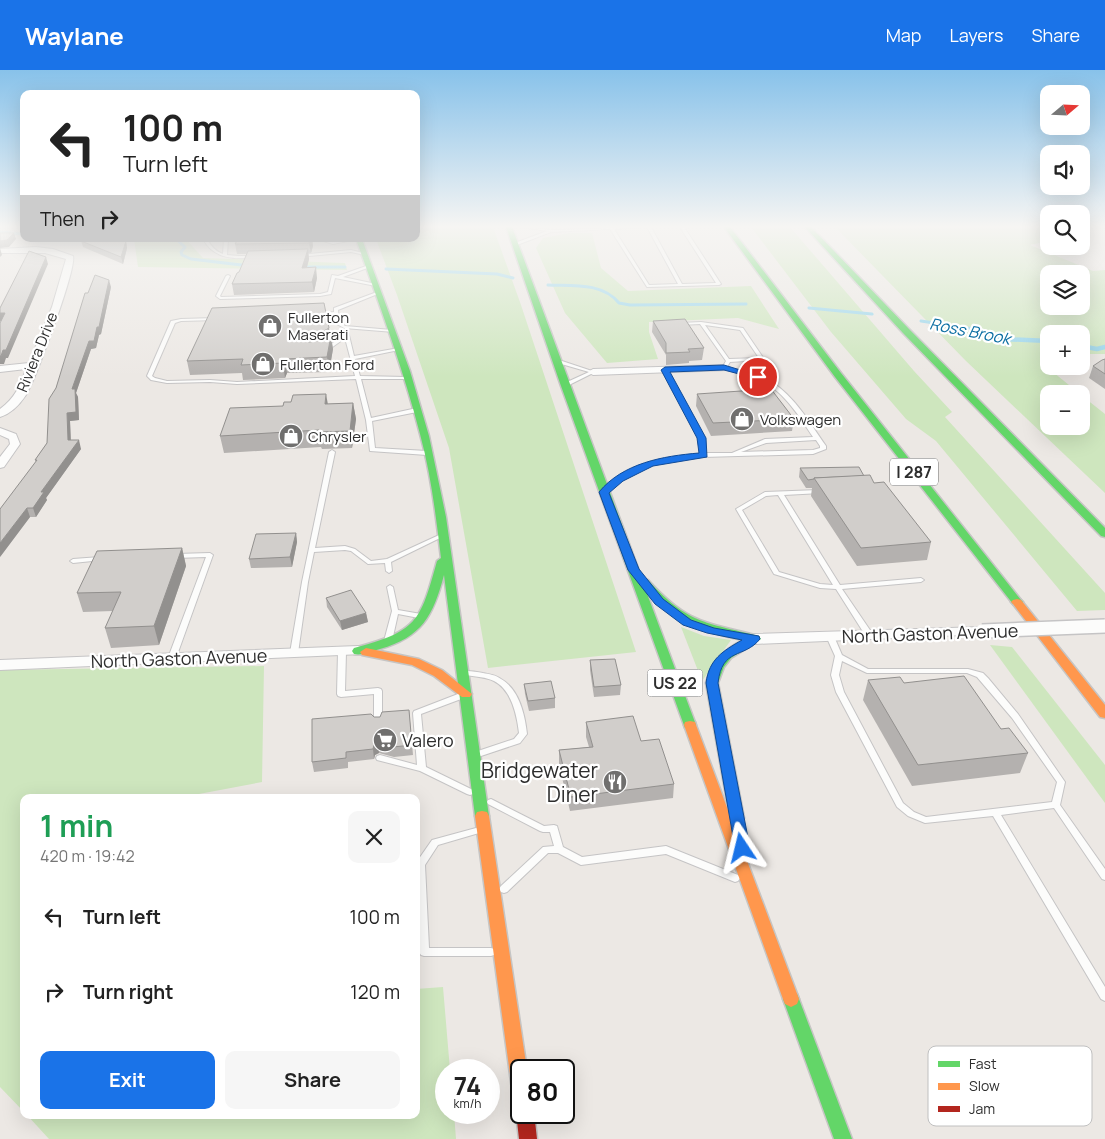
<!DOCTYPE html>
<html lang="en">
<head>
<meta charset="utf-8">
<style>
	body { margin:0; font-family:Manrope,sans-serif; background:#f6f6f6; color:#222; height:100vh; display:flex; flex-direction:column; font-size:19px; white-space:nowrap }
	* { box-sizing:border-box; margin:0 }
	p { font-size:16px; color:#767676 }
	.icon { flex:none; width:28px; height:28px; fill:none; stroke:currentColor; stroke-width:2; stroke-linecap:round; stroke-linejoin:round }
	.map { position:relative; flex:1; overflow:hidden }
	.sheet { position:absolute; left:20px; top:724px; width:400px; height:325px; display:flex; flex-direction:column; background:#fff; border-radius:10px; box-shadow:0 5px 20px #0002 }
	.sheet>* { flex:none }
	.hud { position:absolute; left:20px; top:20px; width:400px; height:152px; border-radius:10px; box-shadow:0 5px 20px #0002; background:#fff; color:#222; overflow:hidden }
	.needle { width:32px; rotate:71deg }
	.buttons { position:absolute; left:1040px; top:15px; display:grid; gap:10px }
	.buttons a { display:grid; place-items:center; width:50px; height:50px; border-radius:10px; background:#fff; box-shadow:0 5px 20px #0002; font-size:25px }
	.speed { position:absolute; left:435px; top:989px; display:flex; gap:10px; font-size:25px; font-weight:700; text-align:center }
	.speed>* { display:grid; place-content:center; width:65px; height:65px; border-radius:50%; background:#fff; box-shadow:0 5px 20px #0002; line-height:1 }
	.speed small { font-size:12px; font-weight:400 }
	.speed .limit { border:2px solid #111; border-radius:8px; background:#fff; color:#111 }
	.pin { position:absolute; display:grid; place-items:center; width:42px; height:42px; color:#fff; margin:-21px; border:2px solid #fff; border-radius:50%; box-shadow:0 1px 5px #0007 }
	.me { position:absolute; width:55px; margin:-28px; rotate:350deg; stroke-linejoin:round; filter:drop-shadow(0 0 4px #0008) }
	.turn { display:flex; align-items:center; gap:18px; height:105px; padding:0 20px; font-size:22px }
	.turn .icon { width:65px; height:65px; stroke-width:2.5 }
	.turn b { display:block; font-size:35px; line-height:42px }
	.then { display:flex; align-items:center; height:48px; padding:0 20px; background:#0003; gap:10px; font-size:19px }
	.round { display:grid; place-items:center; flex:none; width:52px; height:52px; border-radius:10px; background:#f6f6f6 }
	.overview { display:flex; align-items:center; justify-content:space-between; height:85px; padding:0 20px }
	h1 { font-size:30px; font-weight:700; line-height:38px; color:#1e9e55 }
	.primary-button { display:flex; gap:10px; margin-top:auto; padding:10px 20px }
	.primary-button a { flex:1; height:58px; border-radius:10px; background:#1a73e8; color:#fff; font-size:20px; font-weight:700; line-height:58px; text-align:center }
	.primary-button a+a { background:#f6f6f6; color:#222 }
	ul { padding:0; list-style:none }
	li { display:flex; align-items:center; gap:15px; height:75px; padding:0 20px }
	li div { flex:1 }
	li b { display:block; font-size:19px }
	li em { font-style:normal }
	header { display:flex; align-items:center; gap:30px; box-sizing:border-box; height:70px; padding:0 25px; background:#1a73e8; color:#fff }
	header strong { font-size:24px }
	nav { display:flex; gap:28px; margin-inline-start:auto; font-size:18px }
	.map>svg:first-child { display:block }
</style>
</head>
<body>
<header>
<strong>Waylane</strong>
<nav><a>Map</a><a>Layers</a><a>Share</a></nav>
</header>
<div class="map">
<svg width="1105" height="1069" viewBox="0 0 1105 1069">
	<rect width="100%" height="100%" fill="#ece8e4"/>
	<g fill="#cee6be" fill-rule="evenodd">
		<path d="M416,157H493L521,235L636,582L488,598L449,378L397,225L376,169H416Z"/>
		<path d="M751,157H790L914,301L952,342L945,347L1105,523V540L1077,541L936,371L906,349L831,262Z"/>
		<path d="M835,157H1049V171L1030,175L1093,201L1105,200V284H1090L1081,288V264H1049V296H1064L1053,302L1080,324H1049V356H1081V325L1105,344V423L966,291ZM1049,204H1081V236H1049Z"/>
		<path d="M569,163H592L601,198L628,221L751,216L779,259L738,248L649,252V262L658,289L607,293L565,243L536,178L543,168Z"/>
		<path d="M134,169H186L203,188L345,193L347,200L138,197Z"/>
		<path d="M681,557L704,566L731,570L702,611Z"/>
		<path d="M990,575L1012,577L1105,695V733Z"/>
		<path d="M264,596L262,712L183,727L24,728V1042L0,1017V600Z"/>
		<path d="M443,917L450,1000H446V1042L454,1043L456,1069H49L27,1045H416V919Z"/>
	</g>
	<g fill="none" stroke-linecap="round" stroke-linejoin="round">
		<g stroke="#99d6ec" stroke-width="3">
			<path d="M0,162L24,164"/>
			<path d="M176,169L185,177L181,182L182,185L191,189L250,196"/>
			<path d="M299,197H345"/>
			<path d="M386,199L497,204L513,208"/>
			<path d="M548,215C572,216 602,212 619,233L630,235L746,234"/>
			<path d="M809,238L872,244"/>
			<path d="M921,251L974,259L996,267"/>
		</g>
		<g stroke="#99d6ec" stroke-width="4.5">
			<path d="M992,265L1002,269L1049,271"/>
			<path d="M1081,276L1097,279L1105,277"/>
		</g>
		<g stroke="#c5c4c5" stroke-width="2">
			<g id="lane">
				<path d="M522,157C533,157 543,160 554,160C583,160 612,157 642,157L614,159L649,215L678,214L647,157H651L682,214L716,213L680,157H684L721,214L719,215L647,217L610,159L551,162L517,175H515V173L547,161Z"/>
				<path d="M203,169H207C211,176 215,181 223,184L224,169H228L227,185L239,186H254L256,187L254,188C233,189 214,189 203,169Z"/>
				<path d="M317,169C323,169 328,172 333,172C341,172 350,168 358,169L333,174Z"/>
				<path d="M351,180L367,184L365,185L351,182L299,187L297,186L299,185Z"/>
				<path d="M369,195H370V197L343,207L376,214V216L335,208L331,224L320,226L220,229L216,226L226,206L228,205L230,206L220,226L221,227L320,224L328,222L332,205L338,206Z"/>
				<path d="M377,222L380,223L338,240L339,251L345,256L392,260L394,261V262L344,258L335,253L334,244L318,245L316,244L318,243L334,242V238Z"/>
				<path d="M215,248L217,249V250L181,251L175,253L152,306L155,308L167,311L210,310L237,312L355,306L345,268L327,281L323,280L344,265V261H348L354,286L399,278L401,279L399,280L355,289L360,306L406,307L408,308L406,309H361L371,348L417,338L420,340L417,342L372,351L375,378L427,381L430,383L427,385L370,381L366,350L356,309L237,314L210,312L167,313L151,310L147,306L171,251L181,249Z"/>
				<path d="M701,252L743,258L764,289L762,290L730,292L727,297C739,300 752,302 764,308C792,321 809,352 826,376V379L813,384L703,387L676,390L654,395L642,400L620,412L608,421H604L603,420L604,419C636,395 661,388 700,384L698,368L663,300V299L667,300L704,368L706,383H732L765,369L813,367C799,346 784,321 760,310C748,304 735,302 722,299V298L726,291L700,254L680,255L678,254L680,253ZM705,255L740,260L759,288L729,289ZM816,370L820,376V378L813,380L741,382L766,373Z"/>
				<path d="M558,291H562L595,302L569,315H565V313L589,302L558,293Z"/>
				<path d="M332,380L335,382L315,478L345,476L355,479L371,491L387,489L437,466L439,465L442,467L391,492L392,501L389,503L386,501L385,493L368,494L351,481L345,480L314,482L308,512L298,583L294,585L290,583L302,512L329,382Z"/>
				<path d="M819,420L822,422L821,423L784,425L840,515L921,508L924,510L921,512L842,519L874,566L873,568H867L836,519L820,518L774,504L736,439L765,422ZM778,425L833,515L820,514L779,502L742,440L766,426Z"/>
				<path d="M210,483L213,485L176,588L172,590H169L168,588L206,487L176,488L173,486L176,484Z"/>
				<path d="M100,487L102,488L103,489L102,490L73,493L70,491L73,489Z"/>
				<path d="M390,515L393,517L398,540L421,544L422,546L419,548L398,544L392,571L388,573L384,571L392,541L387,517Z"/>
				<path d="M827,564H833L842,585L868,599H968L983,603L988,608L1018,644L1065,712L1060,735L1105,799V810L1102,809L1054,738L1001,745L1105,917V931L1101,929L993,746L925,753L908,746L897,737L836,622L831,605L835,586L826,566ZM842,591L867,603H967L977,607L1012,648L1057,712L1052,732L926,747L914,742L903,733L844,622L839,605Z"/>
				<path d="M339,580H345L346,582L345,621L378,618L381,619L382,621V653L381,655H375L374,653V624L341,627L338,626L337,624L338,582Z"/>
				<path d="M467,601C472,601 478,602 483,603C489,604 496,605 501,609C519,619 525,645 527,664L520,673L481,686L478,685L477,683L478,681L514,669L519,663C517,646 512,620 494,611C486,607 476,607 467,605L466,603Z"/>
				<path d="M458,624L461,625L462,627L461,629L421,644L426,697L473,720L474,722L473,724L470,725L467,724L420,701L377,690L376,688L377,686L380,685L417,695L413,643L414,641Z"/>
				<path d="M491,729L544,756L554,755L557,756L563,777L582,787L666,776L738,805L740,808L738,811L735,812L666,784L581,795L558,783H548L507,822L504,823L501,822L499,819L501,816L543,777L554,776L550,762H543L540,761L488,734L487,732L488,730Z"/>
				<path d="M476,758L479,759L480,761L479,763L438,775L425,795L429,878H491L494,879L496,882L494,885L491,886H424L421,885L419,882L416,793L432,770Z"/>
			</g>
		</g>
		<g stroke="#c5c4c5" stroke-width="2">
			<g id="street">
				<path d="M36,177L53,179L73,186C77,199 35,310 26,325C20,334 11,344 0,347V339C15,328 20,316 26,299L0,302V296L29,293L52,237L66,189L45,183H0V179Z"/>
				<path d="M724,295L727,296V300L593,305L588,302L593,299Z"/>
				<path d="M0,358L16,364L20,374L4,397L0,398V387L10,374L9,369L0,365Z"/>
				<path d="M982,557L987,558L989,561L987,564L755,574L750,572L748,569L750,566L755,564Z"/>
				<path d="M358,576L363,578L365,581L363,584L0,600V590Z"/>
			</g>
		</g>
		<g stroke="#c6c5c4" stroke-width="3">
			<g id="fast">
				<path d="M506,157H512L642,509L648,510C688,554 704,552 759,566L761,569L731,588L724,597L718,613L744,748L742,752L737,753L732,752L730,748L706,613C712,591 723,580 743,570C702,562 675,553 646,521L696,655L695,658H685L561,316Z"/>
				<path d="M724,157H730L841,303L1021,530L1023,532L1021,534H1013L835,307Z"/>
				<path d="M805,157H811L909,259L1105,458V467L1101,466L903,263Z"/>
				<path d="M356,169H362L410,301L429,366L446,447L489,746L487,750L482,751L477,750L475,746L444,505C433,546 422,567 380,579C372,581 362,586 354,584L352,581L354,578C417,561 420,553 437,491L441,488C436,447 431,404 420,364C403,298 379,234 356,169Z"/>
				<path d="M791,921L797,924L799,929L852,1069H834L783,929L785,924Z"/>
			</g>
		</g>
		<g stroke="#c6c5c4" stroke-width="3">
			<g id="slow">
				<path d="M1017,529L1021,530L1105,635V648L1100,647L1013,534L1011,532L1013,530Z"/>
				<path d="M366,578L419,589L442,600L472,624L470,627H462L434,606L412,595L362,585L360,582Z"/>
				<path d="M690,651L695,652L696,655L799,929L797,934L791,937L785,934L783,929L684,655L685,652Z"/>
				<path d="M482,741L487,742L489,746L527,1000H521V1028L515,1025L512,1019L475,746L477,742Z"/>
			</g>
		</g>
		<g stroke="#c6c5c4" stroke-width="3">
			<path id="jam" d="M521,1034V1042H534L537,1069H519L516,1042L518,1036Z"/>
		</g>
		<use href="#lane" fill="#fcfcfb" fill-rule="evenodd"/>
		<use href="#street" fill="#fcfcfb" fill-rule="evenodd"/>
		<use href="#fast" fill="#63d668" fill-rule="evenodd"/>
		<use href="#slow" fill="#ff974d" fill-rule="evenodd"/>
		<use href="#jam" fill="#b3261e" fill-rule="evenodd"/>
		<g stroke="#c5c4c5" stroke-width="16" stroke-linecap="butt">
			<path id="street-bridge" d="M982,561L1105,556"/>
		</g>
		<use href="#street-bridge" stroke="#fcfcfb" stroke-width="13"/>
	</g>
	<g fill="#b4b1af">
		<path d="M312,169L313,176L311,183H308L309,189L307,198L317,208L314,222L234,225L232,214L239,202L247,184H237L235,174Z"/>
		<path d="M81,171H126L127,178L123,194L83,177Z"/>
		<path d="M111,217L101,264L99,265L96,278L91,279L76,323L78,327L79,350L70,351L71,370L81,379L46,428L47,430L36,447H30L0,487L36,392L35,390L47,373L56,318Z"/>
		<path d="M653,251L704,278L702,290L689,291V293L666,295V285L652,262Z"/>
		<path d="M331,265L333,279L329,302L287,303L285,308L243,310L242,303L190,305L187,291Z"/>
		<path d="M1105,289V319L1089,308L1093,296Z"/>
		<path d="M697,324L794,349L792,361L711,366L696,336Z"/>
		<path d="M353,333L356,349L352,378L322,379L321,377L224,383L220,366L328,334Z"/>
		<path d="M800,398L864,406L874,413L931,472L927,490L857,496L811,426L812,418H806L799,407Z"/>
		<path d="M296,463L297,472L292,497L251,498L249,489Z"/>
		<path d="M182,478L186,496L159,575L111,578L105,558L113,541L83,542L77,523Z"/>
		<path d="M326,528L366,543L368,552L342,560L327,537Z"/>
		<path d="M590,590L621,615L620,625L594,627L590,600Z"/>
		<path d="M868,610L904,613L1001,659L1028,683L1020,703L912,716L863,630Z"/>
		<path d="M524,614L555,628V638L529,641L525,624Z"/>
		<path d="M409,640L413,685L394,687L379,683L375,685L374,689L348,692V698L314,702L312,692L374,647H380Z"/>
		<path d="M586,652L641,671L674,714L673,728L570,741L559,695V680L589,677L586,667Z"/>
	</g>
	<g fill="#92908e">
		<path d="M14,163L16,169L9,177L0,178V171Z"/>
		<path d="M308,169H312L313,176L311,183Z"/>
		<path d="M126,171L127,178L123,194L121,187Z"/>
		<path d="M0,178L2,185L0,187Z"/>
		<path d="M308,179L309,189L304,208L302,198Z"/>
		<path d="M46,187L48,194L8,288H6L4,294H0V286Z"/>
		<path d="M316,197L317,208L314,222L312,212Z"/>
		<path d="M109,210L111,217L101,264L99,265L96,278L91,279L76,323L78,327L79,350L70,351L71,379L68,370L67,343L72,319L89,271L97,257Z"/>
		<path d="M0,243H5L7,250L0,251Z"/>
		<path d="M329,258L333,279L329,302L327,287L305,270L307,267Z"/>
		<path d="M284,289L287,303L285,308L283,293Z"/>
		<path d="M326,324L329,340L325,334Z"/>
		<path d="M353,333L356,349L352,378L350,361Z"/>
		<path d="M79,370L81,379L46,428L47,430L36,447L33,438L41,422Z"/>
		<path d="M27,438L30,447L0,487V473Z"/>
		<path d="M296,463L297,472L292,497L290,487Z"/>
		<path d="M182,478L186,496L159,575L154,556Z"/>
		<path d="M366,543L368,552L342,560L340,551Z"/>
		<path d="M378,673L379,683L375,685L374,689L373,679L374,675Z"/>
	</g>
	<g fill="#d1cecb" stroke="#92908e">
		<path d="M0,163H14L7,170L0,171Z"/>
		<path d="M88,169H120L126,171L121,187L81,171Z"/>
		<path d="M238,169H311L309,173L235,174Z"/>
		<path d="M308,179L302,198L316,197L312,212L232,214L237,203L239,202L248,181Z"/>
		<path d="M29,181L46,187L6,280H3L1,286H0V253L5,243H0V238Z"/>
		<path d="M95,205L109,210L99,257H97L94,271H89L72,319H75L76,342L67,343L68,370H79L41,422H44L33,438H27L0,473V439L37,390H35L47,373L49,329L56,318L85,223H88Z"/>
		<path d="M324,233L329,258L319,264L307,267L305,270L309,272L323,270L331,265L327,287L284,289L283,293L241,295L243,289L187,291L212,238Z"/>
		<path d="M685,249L704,278L688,279L690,282L666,283V273L653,251Z"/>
		<path d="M1105,289V304L1093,296L1102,290Z"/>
		<path d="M771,319L794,349L713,353L697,324Z"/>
		<path d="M326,324L325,334L353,333L350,361L319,362V360L220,366L230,338L283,336L284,332H291L293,325Z"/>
		<path d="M859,397L864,406L814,408V409L808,410L800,398Z"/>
		<path d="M870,405L874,413L884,412L931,472L861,478L814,408Z"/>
		<path d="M296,463L290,487L249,489L256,464Z"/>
		<path d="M182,478L154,556L105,558L121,522L77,523L97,481Z"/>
		<path d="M351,520L366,543L340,551L326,528Z"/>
		<path d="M615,589L621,615L594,617L590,590Z"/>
		<path d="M964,606L1001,659L1009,658L1028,683L918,695L868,610L900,607L904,613Z"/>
		<path d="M551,611L555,628L528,631L524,614Z"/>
		<path d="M409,640L412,675L393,677L378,673L374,675L373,679L346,682V688L312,692V649L371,644L374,647H380L382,642Z"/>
		<path d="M633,646L641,671L659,669L674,714L571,727L559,680L593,677L586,652Z"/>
	</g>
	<linearGradient id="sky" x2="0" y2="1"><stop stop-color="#88c2ea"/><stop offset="0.51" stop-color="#f6f5f3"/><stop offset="1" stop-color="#f6f5f3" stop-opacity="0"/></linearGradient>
	<rect width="1105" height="307" fill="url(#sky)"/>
	<path fill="#1a73e8" stroke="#114b97" d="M724,295L763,307L758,309L724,300L670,302L706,368L707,387L653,396L623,411L609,423L639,499L663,529L691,550L714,558L759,566L760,569C744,589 722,577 718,613L750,778L748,782L742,784L737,782L735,778L706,613C709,589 723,581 742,570L707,563L683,555L655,534L628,500L599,422C623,393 663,386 699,383L697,368L661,300L665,297Z"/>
	<defs>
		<g id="shop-disc" transform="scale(1.25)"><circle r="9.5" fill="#706f6e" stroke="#fff"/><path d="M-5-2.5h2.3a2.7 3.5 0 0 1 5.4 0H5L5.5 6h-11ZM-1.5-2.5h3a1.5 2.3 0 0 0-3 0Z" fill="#fff"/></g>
		<g id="supermarket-disc" transform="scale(1.25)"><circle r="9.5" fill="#706f6e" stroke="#fff"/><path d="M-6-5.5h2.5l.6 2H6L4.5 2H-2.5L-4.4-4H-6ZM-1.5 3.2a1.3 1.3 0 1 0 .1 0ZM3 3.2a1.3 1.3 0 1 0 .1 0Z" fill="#fff"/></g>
		<g id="restaurant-disc" transform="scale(1.25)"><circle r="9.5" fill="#706f6e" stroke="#fff"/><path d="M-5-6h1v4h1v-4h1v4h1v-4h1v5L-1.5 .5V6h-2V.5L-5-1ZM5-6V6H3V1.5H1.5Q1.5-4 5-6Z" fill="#fff"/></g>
	</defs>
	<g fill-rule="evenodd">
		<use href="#shop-disc" x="270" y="256"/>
		<use href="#shop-disc" x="263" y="294"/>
		<use href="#shop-disc" x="742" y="349"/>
		<use href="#shop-disc" x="291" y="366"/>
		<use href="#supermarket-disc" x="385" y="670"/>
		<use href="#restaurant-disc" x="615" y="712"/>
	</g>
	<g text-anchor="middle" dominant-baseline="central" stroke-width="4.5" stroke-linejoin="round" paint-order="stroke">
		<g font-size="15" fill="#2e2e2e" stroke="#fff" text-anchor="start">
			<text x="288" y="247">Fullerton<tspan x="288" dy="17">Maserati</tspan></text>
			<text x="280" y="294">Fullerton Ford</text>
			<text x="760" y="349">Volkswagen</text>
			<text x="308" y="366">Chrysler</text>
		</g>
		<g font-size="15" fill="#2e2e2e" stroke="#fff">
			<text transform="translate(37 282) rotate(-68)">Riviera Drive</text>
		</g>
		<g font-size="16" font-style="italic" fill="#0d6fa3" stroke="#fff">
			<text transform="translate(970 261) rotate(11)">Ross Brook</text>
		</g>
		<g fill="#fff" stroke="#6d6d6d" stroke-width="1">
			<rect x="890" y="388.5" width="48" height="27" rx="4"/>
			<rect x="647.5" y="599.5" width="55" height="27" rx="4"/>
		</g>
		<g font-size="16" font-weight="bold" fill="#2e2e2e">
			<text x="914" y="402">I 287</text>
			<text x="675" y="613">US 22</text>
		</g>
		<g font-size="18" fill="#2e2e2e" stroke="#fff">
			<text transform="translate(930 563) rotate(-2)">North Gaston Avenue</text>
			<text transform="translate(179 588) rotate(-2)">North Gaston Avenue</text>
		</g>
		<g font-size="18" fill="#2e2e2e" stroke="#fff" text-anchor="start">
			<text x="402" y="670">Valero</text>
		</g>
		<g font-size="21" fill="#2e2e2e" stroke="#fff" text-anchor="end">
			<text x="598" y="700">Bridgewater<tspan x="598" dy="24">Diner</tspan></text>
		</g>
	</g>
	<rect x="928" y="976" width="164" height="80" rx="8" fill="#fff" stroke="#c0c0c0" stroke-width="1"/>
	<rect x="938" y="991" width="22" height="6" fill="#63d668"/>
	<rect x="938" y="1013" width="22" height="7" fill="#ff974d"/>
	<rect x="938" y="1036" width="22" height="6" fill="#b3261e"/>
	<g font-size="14" fill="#2e2e2e">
		<text x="969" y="999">Fast</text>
		<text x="969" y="1021">Slow</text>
		<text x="969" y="1044">Jam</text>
	</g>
</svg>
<div class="buttons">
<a><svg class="needle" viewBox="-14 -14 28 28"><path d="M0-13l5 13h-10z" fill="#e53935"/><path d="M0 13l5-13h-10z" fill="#767676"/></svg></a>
<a><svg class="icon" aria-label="sound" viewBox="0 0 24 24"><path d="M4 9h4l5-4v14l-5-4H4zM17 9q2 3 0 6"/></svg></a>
<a><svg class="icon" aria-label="search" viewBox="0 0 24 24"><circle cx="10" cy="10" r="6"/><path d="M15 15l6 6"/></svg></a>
<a><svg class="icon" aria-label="layers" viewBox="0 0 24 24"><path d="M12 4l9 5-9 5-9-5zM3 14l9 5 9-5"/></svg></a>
<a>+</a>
<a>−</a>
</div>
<div class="speed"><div>74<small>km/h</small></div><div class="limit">80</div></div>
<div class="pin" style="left:758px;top:307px;background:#d93025"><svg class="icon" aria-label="arrive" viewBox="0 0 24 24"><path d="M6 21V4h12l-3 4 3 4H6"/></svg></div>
<svg class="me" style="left:742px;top:778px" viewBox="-20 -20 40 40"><path d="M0-17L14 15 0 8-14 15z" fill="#1a73e8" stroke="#fff" stroke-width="4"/></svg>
<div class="hud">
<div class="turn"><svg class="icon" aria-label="left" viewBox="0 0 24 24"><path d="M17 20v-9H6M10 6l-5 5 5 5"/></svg><div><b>100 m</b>Turn left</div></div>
<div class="then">Then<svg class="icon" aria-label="right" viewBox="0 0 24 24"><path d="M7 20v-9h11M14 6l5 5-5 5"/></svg></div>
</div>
<section class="sheet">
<div class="overview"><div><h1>1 min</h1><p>420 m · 19:42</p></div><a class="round"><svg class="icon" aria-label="close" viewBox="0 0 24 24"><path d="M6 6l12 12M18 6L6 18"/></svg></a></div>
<ul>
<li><svg class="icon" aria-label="left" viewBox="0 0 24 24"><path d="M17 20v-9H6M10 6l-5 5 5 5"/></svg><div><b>Turn left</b></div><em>100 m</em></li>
<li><svg class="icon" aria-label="right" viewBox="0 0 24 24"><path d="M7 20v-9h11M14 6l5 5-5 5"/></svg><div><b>Turn right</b></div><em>120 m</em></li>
</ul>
<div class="primary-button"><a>Exit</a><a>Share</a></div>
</section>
</div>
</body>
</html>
